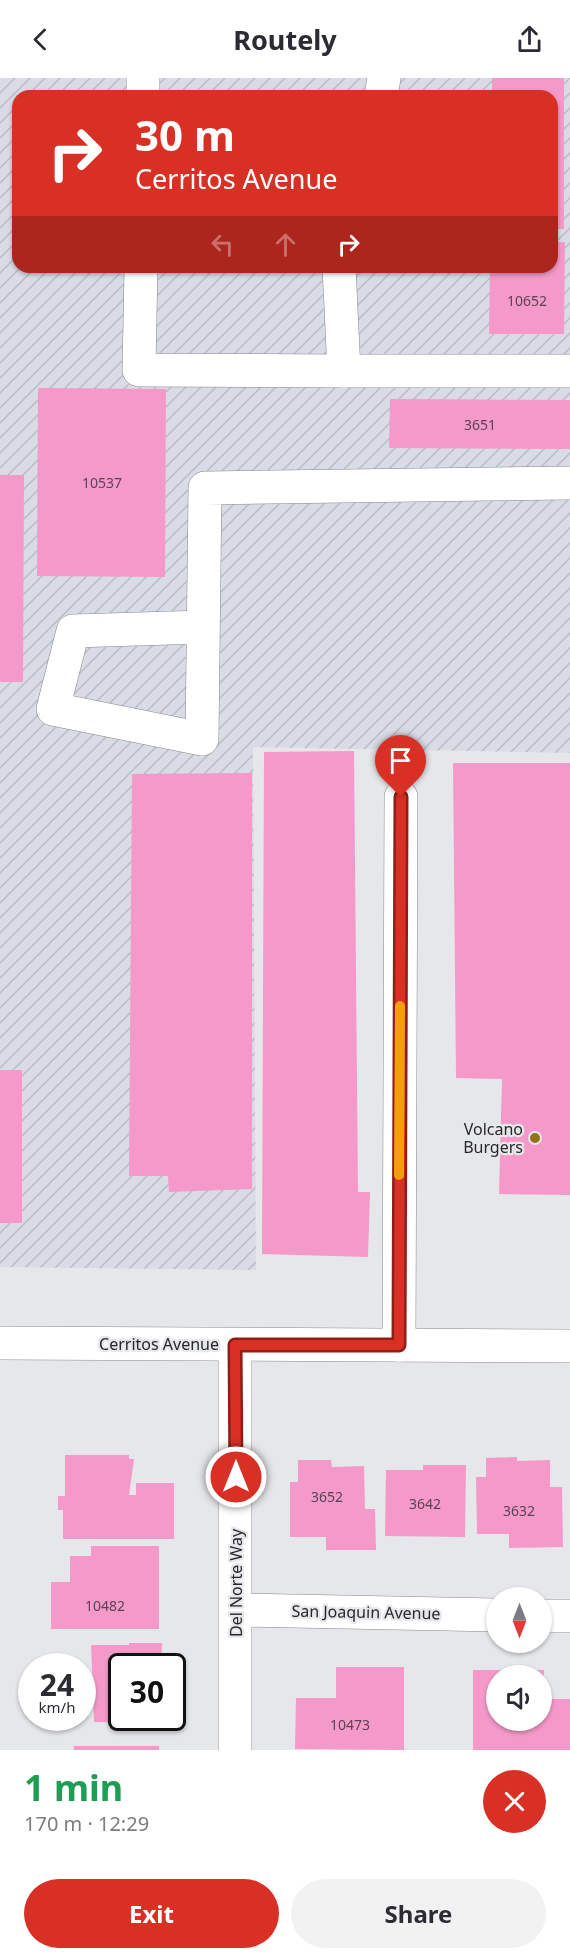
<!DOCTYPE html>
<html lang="en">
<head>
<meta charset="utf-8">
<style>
	body { margin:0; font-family:"Noto Sans",sans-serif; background:#f2f2f3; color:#2b2b33; height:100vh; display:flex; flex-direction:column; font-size:22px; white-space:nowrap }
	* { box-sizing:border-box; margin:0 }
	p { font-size:20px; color:#7c7c81 }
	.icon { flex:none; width:33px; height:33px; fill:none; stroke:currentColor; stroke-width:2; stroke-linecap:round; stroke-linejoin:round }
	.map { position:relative; height:1672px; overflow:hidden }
	.details { display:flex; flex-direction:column; background:#fff; flex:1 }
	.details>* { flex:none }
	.banner { position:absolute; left:12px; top:12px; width:546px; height:183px; border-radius:18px; box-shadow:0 2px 4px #0004; background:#d93025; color:#fff; overflow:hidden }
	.needle { width:39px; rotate:180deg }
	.controls { position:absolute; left:486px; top:1509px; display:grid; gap:12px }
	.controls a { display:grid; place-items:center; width:66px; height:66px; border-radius:50%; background:#fff; box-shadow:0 2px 4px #0004; font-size:30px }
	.speed { position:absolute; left:18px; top:1575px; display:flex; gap:12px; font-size:30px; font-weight:700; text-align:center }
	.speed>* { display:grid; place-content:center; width:78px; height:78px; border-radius:50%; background:#fff; box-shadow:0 2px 4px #0004; line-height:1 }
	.speed small { font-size:15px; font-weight:400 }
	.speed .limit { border:3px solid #111; border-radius:9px; background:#fff; color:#111 }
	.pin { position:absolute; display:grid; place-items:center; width:51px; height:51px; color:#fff; margin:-62px -26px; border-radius:50% 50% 50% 0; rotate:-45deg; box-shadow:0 0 6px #0007 }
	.pin .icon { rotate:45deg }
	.me { position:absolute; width:66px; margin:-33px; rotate:0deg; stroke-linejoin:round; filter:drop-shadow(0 0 4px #0008) }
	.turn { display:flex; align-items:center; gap:21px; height:126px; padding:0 24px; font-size:27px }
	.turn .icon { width:78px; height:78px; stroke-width:2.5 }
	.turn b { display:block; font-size:42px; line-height:51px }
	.lanes { display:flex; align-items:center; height:57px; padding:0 24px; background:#0003; justify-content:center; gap:30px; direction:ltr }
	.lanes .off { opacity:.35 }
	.round { display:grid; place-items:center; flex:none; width:63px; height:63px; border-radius:32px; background:#f2f2f3 }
	.headline { display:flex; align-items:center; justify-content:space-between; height:102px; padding:0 24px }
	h1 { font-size:36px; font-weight:700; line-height:45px; color:#1e9e55 }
	.cta { display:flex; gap:12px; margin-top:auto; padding:12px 24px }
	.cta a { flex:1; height:69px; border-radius:36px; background:#d93025; color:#fff; font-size:24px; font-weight:700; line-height:69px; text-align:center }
	.cta a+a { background:#f2f2f3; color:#2b2b33 }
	header { display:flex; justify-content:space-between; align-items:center; height:78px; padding:0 24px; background:#fff; font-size:27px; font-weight:700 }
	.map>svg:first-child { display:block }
</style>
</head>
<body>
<header><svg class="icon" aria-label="back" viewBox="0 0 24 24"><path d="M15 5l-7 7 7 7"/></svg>Routely<svg class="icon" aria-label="share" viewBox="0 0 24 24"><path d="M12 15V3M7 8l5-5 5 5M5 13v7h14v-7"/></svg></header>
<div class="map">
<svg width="570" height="1672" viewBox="0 0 570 1672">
	<defs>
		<pattern id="industrial-furrows" width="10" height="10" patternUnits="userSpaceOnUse" patternTransform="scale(1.5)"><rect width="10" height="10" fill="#d9dbe6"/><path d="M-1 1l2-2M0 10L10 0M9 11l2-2" fill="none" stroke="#babcc5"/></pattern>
	</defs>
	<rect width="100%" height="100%" fill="#e6e7ea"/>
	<path fill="url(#industrial-furrows)" fill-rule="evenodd" d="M0,0H570V675L253,669L256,1192L0,1189ZM18,18H552V189H18Z"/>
	<g fill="#f499c9">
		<path d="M492,0H564V151H552V18H492Z"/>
		<path d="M552,164H565L564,256H489L490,189H552Z"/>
		<path d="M38,310L166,311L165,499L37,498Z"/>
		<path d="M390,321L570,322V371L389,370Z"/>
		<path d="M0,397H24L23,604H0Z"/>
		<path d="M354,673L358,1114H370L368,1179L262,1176L264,674Z"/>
		<path d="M453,685H570V1117L499,1116L502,1001L456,1000Z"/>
		<path d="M252,695V1111L169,1114L168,1098H129L132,696Z"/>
		<rect x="0" y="992" width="22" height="153"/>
		<path d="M65,1377H129V1381H134L129,1417H136V1405H174V1461H63V1432H58V1418H65Z"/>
		<path d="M517,1379V1383L550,1382V1409H562L563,1469L509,1470V1456H477L476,1399H486V1380Z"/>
		<path d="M298,1382H331L332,1389L364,1388L365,1431H375L376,1472H326V1459H290V1404H298Z"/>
		<path d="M423,1387H466L465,1459L385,1458L386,1392H423Z"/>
		<path d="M91,1468H159V1551H51V1504H70V1478H91Z"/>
		<path d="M129,1565H162L161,1588H122V1640H167L166,1645L94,1644L91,1567H129Z"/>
		<path d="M336,1589H404V1672L295,1671L296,1620H336Z"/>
		<path d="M473,1592H544L543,1615L542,1598H496V1642H542V1630H545V1621H570V1672H473Z"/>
		<rect x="74" y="1668" width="85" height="4"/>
	</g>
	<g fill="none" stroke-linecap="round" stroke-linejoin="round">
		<g stroke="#88888b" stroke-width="34">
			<g id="minor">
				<path d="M143,18V0"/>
				<path d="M381,18L384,0"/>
				<path d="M141,189L139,292L344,293"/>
				<path d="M339,189L344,293H570"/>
				<path d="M203,549L73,553L53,631L202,661L205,410L570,405"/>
				<path d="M399,1267L401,719"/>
				<path d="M236,1532L496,1537"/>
				<path d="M542,1538H570"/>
				<path d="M235,1672V1267"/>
			</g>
		</g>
		<g stroke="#88888b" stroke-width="34">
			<path id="major" d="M0,1265L570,1268"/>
		</g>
		<use href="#minor" stroke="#fff" stroke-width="33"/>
		<use href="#major" stroke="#fff" stroke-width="33"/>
	</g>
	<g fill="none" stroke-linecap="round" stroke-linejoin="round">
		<g stroke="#8d1f18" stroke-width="15">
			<path id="route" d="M236,1399L235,1267H399L401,719"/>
		</g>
		<use href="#route" stroke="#d93025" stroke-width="10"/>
		<path stroke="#f59e0b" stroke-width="10" d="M399,1097L400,928"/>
	</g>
	<circle fill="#927118" stroke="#e6e7ea" stroke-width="2" cx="535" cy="1060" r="6"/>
	<g text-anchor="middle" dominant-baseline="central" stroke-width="4.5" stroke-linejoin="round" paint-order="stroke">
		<g font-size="14" fill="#5b4452">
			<text x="527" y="222">10652</text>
			<text x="480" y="346">3651</text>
			<text x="102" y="404">10537</text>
			<text x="327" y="1418">3652</text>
			<text x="425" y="1425">3642</text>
			<text x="519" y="1432">3632</text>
			<text x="105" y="1527">10482</text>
			<text x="350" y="1646">10473</text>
		</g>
		<g font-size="16" fill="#28282a" stroke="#e6e7ea" text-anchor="end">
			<text x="523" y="1051">Volcano<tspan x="523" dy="18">Burgers</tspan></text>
		</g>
		<g font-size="16" fill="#28282a" stroke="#e6e7ea">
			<text x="159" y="1266">Cerritos Avenue</text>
			<text transform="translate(236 1505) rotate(-90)">Del Norte Way</text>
			<text transform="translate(366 1534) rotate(1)">San Joaquin Avenue</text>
		</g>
	</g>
</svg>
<div class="controls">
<a><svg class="needle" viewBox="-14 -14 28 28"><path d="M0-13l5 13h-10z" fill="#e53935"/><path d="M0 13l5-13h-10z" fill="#7c7c81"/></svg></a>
<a><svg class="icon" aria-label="sound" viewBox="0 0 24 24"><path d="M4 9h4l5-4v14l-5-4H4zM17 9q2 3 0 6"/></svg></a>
</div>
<div class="speed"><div>24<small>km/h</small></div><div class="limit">30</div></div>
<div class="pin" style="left:401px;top:719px;background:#d93025"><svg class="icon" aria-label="arrive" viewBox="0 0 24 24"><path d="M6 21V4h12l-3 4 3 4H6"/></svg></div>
<svg class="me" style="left:236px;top:1399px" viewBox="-20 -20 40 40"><circle r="17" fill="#d93025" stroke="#fff" stroke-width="3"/><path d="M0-11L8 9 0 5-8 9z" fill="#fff"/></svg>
<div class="banner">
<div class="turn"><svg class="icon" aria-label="right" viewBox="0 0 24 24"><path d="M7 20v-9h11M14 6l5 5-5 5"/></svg><div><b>30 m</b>Cerritos Avenue</div></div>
<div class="lanes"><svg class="icon off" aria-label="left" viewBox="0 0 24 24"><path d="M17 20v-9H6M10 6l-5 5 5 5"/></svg><svg class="icon off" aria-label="ahead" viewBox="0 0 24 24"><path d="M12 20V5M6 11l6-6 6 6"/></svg><svg class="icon" aria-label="right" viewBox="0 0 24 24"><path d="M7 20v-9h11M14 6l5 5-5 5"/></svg></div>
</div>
</div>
<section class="details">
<div class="headline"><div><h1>1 min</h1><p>170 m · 12:29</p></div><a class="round" style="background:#d93025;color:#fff"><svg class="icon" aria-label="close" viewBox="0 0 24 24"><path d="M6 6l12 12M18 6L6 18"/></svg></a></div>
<div class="cta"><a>Exit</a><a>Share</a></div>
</section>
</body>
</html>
